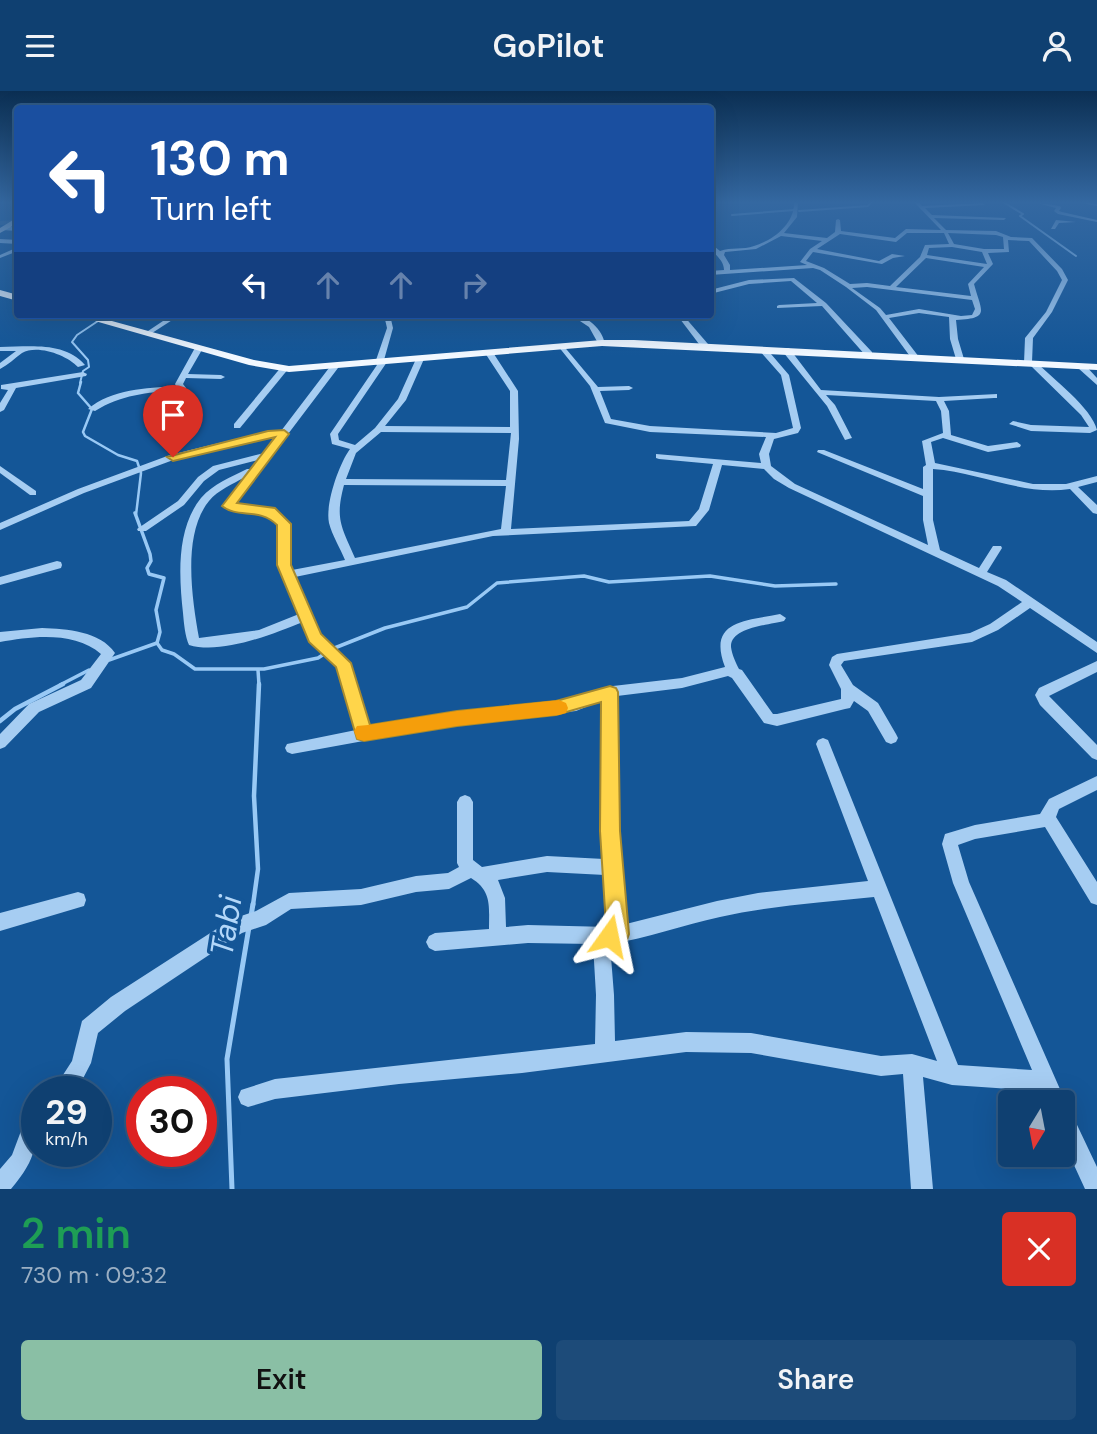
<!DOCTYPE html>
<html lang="en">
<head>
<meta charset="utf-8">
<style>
	body { margin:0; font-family:"DM Sans",sans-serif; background:#1d4b79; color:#f1f3f6; height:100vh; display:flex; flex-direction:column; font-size:26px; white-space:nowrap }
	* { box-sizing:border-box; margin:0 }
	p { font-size:23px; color:#9bafc3 }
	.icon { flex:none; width:38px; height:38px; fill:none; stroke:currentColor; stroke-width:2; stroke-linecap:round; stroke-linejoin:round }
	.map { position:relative; height:1098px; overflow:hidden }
	.drawer { display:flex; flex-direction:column; background:#0f4071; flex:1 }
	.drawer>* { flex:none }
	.guide { position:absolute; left:14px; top:14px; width:700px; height:214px; border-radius:7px; box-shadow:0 7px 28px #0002,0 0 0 2px #2f5984; background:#1a4fa0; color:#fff; overflow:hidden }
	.needle { width:46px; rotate:190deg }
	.tools { position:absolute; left:998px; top:999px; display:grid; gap:14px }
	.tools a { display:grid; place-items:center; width:77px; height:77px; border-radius:7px; background:#0f4071; box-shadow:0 7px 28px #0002,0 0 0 2px #2f5984; font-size:35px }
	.speed { position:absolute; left:21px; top:985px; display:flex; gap:14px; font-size:35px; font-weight:700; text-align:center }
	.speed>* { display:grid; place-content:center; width:91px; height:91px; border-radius:50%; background:#0f4071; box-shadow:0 7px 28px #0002,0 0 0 2px #2f5984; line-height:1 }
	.speed small { font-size:18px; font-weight:400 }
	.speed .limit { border:10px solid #d22; background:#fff; color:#111 }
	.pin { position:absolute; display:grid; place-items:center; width:60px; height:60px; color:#fff; margin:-72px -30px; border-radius:50% 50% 50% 0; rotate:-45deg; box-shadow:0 0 7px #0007 }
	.pin .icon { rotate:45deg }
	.me { position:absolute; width:77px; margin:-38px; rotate:12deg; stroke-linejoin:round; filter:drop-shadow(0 0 5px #0008) }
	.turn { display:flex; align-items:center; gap:24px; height:147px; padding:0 21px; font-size:32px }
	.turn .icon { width:91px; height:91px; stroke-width:2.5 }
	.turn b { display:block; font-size:49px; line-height:60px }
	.lanes { display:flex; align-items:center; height:66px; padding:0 21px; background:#0003; justify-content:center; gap:35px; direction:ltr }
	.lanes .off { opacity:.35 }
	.round { display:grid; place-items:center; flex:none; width:74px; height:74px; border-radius:7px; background:#1d4b79 }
	.summary { display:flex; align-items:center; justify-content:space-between; height:119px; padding:0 21px }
	h1 { font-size:42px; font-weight:600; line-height:52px; color:#1e9e55 }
	.cta { display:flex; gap:14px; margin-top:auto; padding:14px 21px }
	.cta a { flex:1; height:80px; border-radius:7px; background:#8abfa5; color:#111; font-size:28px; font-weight:600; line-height:80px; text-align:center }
	.cta a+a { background:#1d4b79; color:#f1f3f6 }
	header { display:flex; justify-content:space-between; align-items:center; height:91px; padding:0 21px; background:#0f4071; font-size:32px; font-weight:600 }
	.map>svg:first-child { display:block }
</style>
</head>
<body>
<header><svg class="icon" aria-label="menu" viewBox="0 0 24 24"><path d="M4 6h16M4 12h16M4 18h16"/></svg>GoPilot<svg class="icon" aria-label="person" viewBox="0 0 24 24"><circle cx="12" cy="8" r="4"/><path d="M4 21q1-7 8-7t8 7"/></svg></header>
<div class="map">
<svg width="1097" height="1098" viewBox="0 0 1097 1098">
	<rect width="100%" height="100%" fill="#145697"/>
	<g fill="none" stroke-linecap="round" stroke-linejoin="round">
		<g stroke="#99c9f5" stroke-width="2">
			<path d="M1003,111L1023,123L1020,125L1076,165"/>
			<path d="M799,120L868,115L871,111"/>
			<path d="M732,124L794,119"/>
			<path d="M80,292L83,280L89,276L88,269L72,251L77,244L107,224"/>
		</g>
		<path stroke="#99c9f5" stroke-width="2.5" d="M81,291L78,302L92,318L83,341L85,345L118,364L137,370L141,382L136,424"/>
		<g stroke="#99c9f5" stroke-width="3.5">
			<path d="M135,422L150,463L151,470L147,477L149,483L164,487L156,519L160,541L157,552L162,559L174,563L195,578H264L318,567L332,558L385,537L467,516L497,492L584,485L609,491L710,485L775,495L836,493"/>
			<path d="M109,569L157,552"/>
			<path d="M258,579L259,594"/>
			<path d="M60,594L89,579"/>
		</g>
		<g stroke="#99c9f5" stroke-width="4.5">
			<path d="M0,630L15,618L63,593"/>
			<path d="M253,814L258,778L254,705L259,593"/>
		</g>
		<g stroke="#99c9f5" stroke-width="5">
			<path d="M251,825L253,813"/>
			<path d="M232,1098L227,968L249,836"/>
		</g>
		<path fill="#3b6a99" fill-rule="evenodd" d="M18,129V133L0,134V130Z"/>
		<g fill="#a6cdf2" fill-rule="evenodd">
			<path d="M794,111H798L797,126L784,142L827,147L835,141L836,129L838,128L840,129L841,140L895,147L906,138L941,139L914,111H919L922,115L983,112L985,114L925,117L932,124L1006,127L1004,129L934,127L946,139L996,140L1011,146L1032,147L1062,178L1068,189L1052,221L1033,247L1032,271H1036C1052,287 1092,317 1097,339L1090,342L1031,340L1009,333L1013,330L1031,334L1089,336L1081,324L1030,274L1024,272L1025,247L1046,221L1062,189L1057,180L1029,150L1008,149L1009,161L988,162L993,173L974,193C982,222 990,227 956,229L958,248L964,268L960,270L956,268L950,248L949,226L919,222L889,227L919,266L912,268L876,219L846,196L820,179L813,177L710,184V180L724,179C724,167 710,162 710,152L720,160C731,156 743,159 754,155C774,149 795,132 794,111ZM907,142H944L949,153L925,154L920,166L890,195L867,192L850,193L824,177L806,170L813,161L882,173L893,167L905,165L892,163L879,170L817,158L840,143L896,151ZM948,142L996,144L1003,146L1004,158H984L954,153ZM781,145L822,150L810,158L800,171L807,174L730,179V174L724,164L725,161L756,158ZM952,156L982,161L987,173L927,164L929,157ZM926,167L984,176L968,193L971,205L896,196ZM867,196L972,209L975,218L972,224L961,225L919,218L886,224L880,217L852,197Z"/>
			<path d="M1033,111L1060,115L1061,117L1059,120L1062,121L1097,129V131L1058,123L1054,120L1056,117Z"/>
			<path d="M1082,111L1097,113V115L1082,112Z"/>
			<path d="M710,119H714V120L710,121Z"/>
			<path d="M1056,129L1076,131L1059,132L1055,138H1051Z"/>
			<path d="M3,136H18V140L1,139Z"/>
			<path d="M0,148L18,149V153L0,152Z"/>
			<path d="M18,156V160L0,167V164Z"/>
			<path d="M794,187L826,212L872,261V265H866L822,215L777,217V215L779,214L817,212L791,190L749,193L710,203V199L749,189Z"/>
			<path d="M172,224H180L149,244H145V242Z"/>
			<path d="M384,224H390L393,237L384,269L387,271L338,343L339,349L355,354L375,337L398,308L416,268L420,266L424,268L406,309L385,335L510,336V300L485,262L492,260L518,300L519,348L511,438L689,430L699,418L713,373L659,368L656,367V363L761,372L759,363L766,346L650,341L605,332L590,295L558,255L562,253L598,296L629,295L633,297L629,299L600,300L611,328L650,335L776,342L793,337L781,284L758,258L765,256L789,284L801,337L798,342L774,348L769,363L771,375L795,393L928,454L923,429V405L817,361L818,359H824L923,398V376L926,374L922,350L943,342L941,320L936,310L826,304L835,314L852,347L845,349L827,315L783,261V257H789L821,299L939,306L997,303V307H994L944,310L949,320L951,344L988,355L1017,351L1021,354L1020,356L988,361L943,347L931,351L935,372L1033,393H1066L1097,385V391L1078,396L1097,414V423L1093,422L1070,398C1022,405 979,381 933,378V429L940,459L979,477L993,455H1001L1002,457L987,481L1006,489L1097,551V562L1030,517L998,539L972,551L844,570L841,574L853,594L878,612L896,643L898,647L896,651L891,653L886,651L868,620L854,610L850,617L845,618L777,635L764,632L732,587L728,585L682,597L617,605L618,740L626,833L717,810L758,802L868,790L816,653L818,649L823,647L828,649L958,974L1032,979L953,792L942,753L945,743L975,734L1040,723L1049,708L1097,685V699L1059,718L1056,726L1097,791V814L1091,812L1045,736L975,748L958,754L969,791L1063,1005L1066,1012L1065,1015L1069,1017L1097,1076V1098H1085L1062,1048V1012H1046L1041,1000L952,994L923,986L933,1098H911L903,983L881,985L751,962L686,961L522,982L399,993L275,1008L248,1016L241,1013L238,1006L241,999L275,988L595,953L596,904L593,853L528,852L435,860L429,857L426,851L429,845L435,842L489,838C489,815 492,800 471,787L449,798L416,801L361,814L291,818L266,834L242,842L125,920L98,942L91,972L76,1001H52L72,970L82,930L111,906L232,828L256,820L289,802L361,798L416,785L448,782L459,776L457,772V711L460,706L465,704L470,706L473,711V769L482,776L547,765L604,768L602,740L603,609L576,620L457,633L292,663L287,661L285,657L287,653L356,639L338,575L311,549L303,531C273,543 221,564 189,554C185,545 184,533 183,522C179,485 176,438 201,407C213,393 231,386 247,378H252L258,369L219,379L204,390L184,414L146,440H138L137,438L178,410L198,386L213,375L264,362L277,346H268L176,368L84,402L0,439V432L78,398L170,364L268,340H281L332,273H338V277L235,413L275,418L288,431L289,474L292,479L345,469C340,457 332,444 329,432C325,413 339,373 350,358L332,353L330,343L377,274L375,272L387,237ZM381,341L511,342L506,389L346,388L356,362ZM722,374L764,378L774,388L789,397L998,495L1022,511L990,533L970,542L837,563L832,566L829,574L841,598V608L777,623H773L742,579L739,578C736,572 732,564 731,556C730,536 770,534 784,530L786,527L780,523C746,530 707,529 725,576L682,587L613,595L575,609L457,621L369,637L349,572L320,543L295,486L493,445L696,435L709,419ZM245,386L223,415L228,418L268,423L279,434V474L299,523L259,539L199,547C192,508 182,443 209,410C218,399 233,393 245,386ZM344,394L506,395L501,438L355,467C341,435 335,428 344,394ZM547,781L605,784L609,836L528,834L506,836L505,807L498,789ZM874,806L937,970L912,963L881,965L751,942L686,941L615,950L614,904L610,853C648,847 683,834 720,826C770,815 823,811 874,806Z"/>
			<path d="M571,224C587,224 603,238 605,254H599L589,236Z"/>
			<path d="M677,224H683L708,253V257H702Z"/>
			<path d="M196,255L203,257L188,283L221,284L225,286L221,288L186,287L183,293L186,297L182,307L183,330L176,328L174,307L177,300C147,301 121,304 95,320L88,318C112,298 146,297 176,295L175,293Z"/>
			<path d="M0,256C29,256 64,250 85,274L78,276C67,264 37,253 22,262C15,267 8,274 0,278V272L16,260H0Z"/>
			<path d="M1078,273H1084L1097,287V294L1078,277Z"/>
			<path d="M282,275L289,277L240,337H234V333Z"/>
			<path d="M83,281L87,283L86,285L16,297L4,319L0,321V312L8,299L1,298V294Z"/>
			<path d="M0,375L36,400V404H30L0,382Z"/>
			<path d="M57,470L61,471L62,474L61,477L0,494V486Z"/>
			<path d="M42,537C67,538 100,540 115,562L91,597L39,621L5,656L0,658V643L29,613L81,589L101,563C75,540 32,545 0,551V541Z"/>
			<path d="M1097,570V581L1049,605L1097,654V669L1092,667L1040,614L1035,604L1039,597Z"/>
			<path d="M78,801L84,803L86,809L84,815L0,840V822Z"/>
			<path d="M37,1013C37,1053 38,1066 11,1098H0V1078L12,1064L30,1016Z"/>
		</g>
		<g fill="#f2f8ff" fill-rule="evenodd">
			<path d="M18,126V132L0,142V137Z"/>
			<path d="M0,199L18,204V210L0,205Z"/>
			<path d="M74,224H90L254,269L289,275L602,249H634L1097,273V279L602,255L289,281L249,274Z"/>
		</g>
	</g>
	<linearGradient id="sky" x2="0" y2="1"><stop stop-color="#0b2f53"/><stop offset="0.42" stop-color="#3468a1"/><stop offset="1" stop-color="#3468a1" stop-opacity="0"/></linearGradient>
	<rect width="1097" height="265" fill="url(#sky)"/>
	<path fill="#ffd54a" stroke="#a68a30" stroke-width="2" d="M268,340L284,339L289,343L237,412L275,417L291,433V474L321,543L351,572L370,634L457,620L556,610L610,595L616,597L618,601L620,740L629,843L626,851L609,856L601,853L598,845L601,837L606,835L600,740L601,611L556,624L457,635L364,650L357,648L336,576L309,551L277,474V434C259,416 238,428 222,415L275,346L173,370L167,366Z"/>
	<path fill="#f59e0b" d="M559,609L566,612L568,617L566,622L559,624L457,635L364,650L357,648L354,640L357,635L368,634L457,620Z"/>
	<g text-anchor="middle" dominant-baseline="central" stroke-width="7" stroke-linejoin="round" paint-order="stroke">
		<g font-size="32" font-style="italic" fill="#b3d7f9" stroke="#145697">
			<text transform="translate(226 835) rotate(-81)">Tabi</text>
		</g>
	</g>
</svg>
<div class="tools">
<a><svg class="needle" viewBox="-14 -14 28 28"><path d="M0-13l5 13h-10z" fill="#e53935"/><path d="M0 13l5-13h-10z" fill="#9bafc3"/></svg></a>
</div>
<div class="speed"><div>29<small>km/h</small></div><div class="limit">30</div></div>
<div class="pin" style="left:173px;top:366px;background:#d93025"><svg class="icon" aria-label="arrive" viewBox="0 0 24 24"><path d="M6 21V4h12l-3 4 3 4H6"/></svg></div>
<svg class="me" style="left:609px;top:845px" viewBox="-20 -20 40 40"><path d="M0-17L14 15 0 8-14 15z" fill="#ffd54a" stroke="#fff" stroke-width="4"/></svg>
<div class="guide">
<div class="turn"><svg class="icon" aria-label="left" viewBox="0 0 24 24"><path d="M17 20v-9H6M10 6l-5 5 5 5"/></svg><div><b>130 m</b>Turn left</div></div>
<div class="lanes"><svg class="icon" aria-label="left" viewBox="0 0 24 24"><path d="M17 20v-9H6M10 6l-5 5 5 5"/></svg><svg class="icon off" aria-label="ahead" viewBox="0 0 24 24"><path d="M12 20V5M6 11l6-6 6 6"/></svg><svg class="icon off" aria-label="ahead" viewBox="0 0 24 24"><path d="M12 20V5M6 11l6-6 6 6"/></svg><svg class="icon off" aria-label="right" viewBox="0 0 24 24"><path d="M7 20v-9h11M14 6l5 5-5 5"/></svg></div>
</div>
</div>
<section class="drawer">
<div class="summary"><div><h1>2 min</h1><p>730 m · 09:32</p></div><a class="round" style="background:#d93025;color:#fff"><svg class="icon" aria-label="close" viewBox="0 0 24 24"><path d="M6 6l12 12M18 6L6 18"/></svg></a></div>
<div class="cta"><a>Exit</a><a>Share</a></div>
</section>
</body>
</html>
